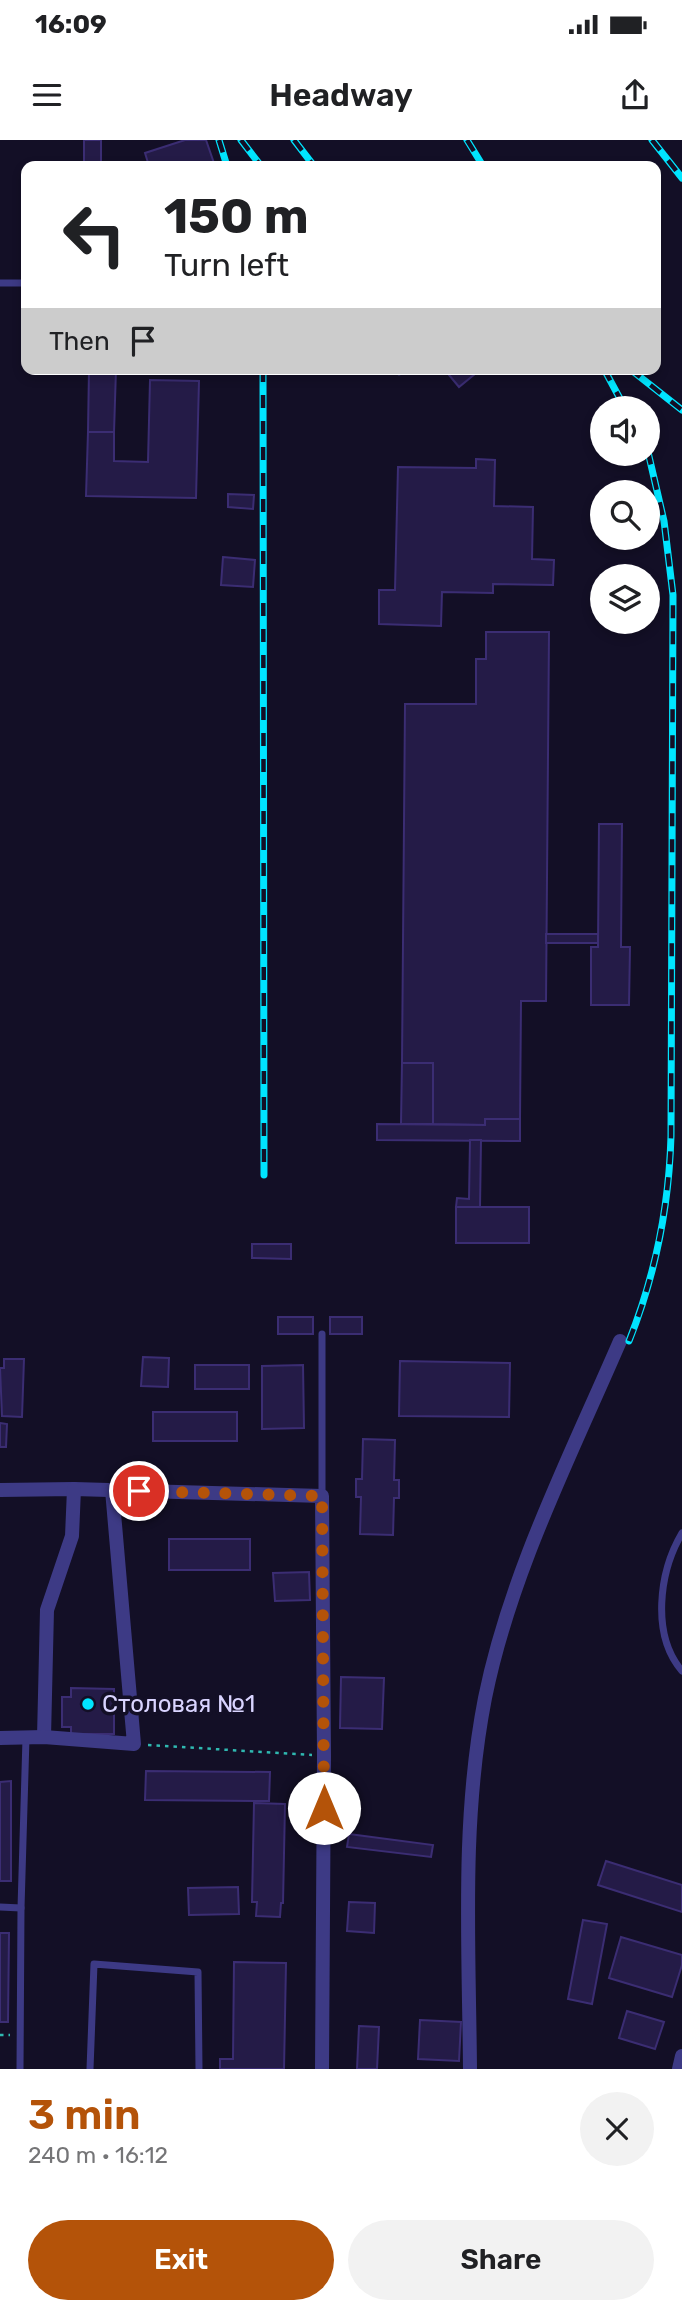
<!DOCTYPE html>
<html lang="en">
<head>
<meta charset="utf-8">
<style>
	body { margin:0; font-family:Rubik,sans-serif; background:#f2f2f2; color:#202124; height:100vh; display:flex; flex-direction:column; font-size:26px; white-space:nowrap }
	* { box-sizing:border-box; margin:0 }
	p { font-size:23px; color:#757577 }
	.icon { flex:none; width:38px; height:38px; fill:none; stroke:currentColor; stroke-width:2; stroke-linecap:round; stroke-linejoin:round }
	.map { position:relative; height:1929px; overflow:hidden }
	.drawer { display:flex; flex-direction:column; background:#fff; flex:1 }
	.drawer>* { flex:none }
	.banner { position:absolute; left:21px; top:21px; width:640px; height:214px; border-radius:14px; box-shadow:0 4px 10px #0003; background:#fff; color:#202124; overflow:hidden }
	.tools { position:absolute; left:590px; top:256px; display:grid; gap:14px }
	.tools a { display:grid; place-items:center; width:70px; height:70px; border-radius:50%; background:#fff; box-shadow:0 4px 10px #0003; font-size:35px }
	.pin { position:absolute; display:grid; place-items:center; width:60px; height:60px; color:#fff; margin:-30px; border:4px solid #fff; border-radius:50%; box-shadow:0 2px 7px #0007 }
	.me { position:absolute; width:77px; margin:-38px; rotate:0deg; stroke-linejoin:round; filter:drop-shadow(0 0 5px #0008) }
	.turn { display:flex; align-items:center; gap:24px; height:147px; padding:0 28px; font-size:32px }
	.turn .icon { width:91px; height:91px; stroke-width:2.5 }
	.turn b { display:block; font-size:49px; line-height:60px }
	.then { display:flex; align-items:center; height:66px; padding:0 28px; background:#0003; gap:14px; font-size:26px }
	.round { display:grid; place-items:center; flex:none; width:74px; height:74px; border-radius:37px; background:#f2f2f2 }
	.head { display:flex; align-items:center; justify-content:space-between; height:119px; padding:0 28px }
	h1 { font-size:42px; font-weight:600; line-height:52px; color:#b45309 }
	.action { display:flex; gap:14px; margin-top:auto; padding:14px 28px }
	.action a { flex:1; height:80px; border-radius:42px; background:#b45309; color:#fff; font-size:28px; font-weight:600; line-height:80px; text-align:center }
	.action a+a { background:#f2f2f2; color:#202124 }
	.status { display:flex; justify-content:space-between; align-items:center; height:49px; padding:0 35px; background:#fff; direction:ltr }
	.status svg { height:19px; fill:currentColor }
	header { display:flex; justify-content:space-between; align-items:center; height:91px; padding:0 28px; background:#fff; font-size:32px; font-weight:600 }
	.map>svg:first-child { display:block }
</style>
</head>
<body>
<div class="status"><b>16:09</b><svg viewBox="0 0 49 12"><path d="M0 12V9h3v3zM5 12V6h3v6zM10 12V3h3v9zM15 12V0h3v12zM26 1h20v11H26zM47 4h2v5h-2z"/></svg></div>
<header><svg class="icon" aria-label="menu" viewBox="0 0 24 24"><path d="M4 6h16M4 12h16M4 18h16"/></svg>Headway<svg class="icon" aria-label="share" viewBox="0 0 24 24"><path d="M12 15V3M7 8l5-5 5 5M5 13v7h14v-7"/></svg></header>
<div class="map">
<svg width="682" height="1929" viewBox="0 0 682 1929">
	<rect width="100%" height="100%" fill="#130f26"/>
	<g fill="#241b47" stroke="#3b2d73" stroke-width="2">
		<rect x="84" y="0" width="17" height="26"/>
		<path d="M185,0H206L215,26H149L145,13Z"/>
		<path d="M89,229H116L114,292H88Z"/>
		<path d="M444,229H481L459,247Z"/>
		<path d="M150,240L199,241L196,358L86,356L88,292H114V321L148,322Z"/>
		<path d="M476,319L495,320L494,366L533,367L532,419L554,420L553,445L493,444V453L442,452L441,486L379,484V450H395L398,327L476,328Z"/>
		<path d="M228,354L254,355L253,369L228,367Z"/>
		<path d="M223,417L255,420L253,447L221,445Z"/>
		<path d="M486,492H549L546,861H521L520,979H485V985L433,984V923H402L405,564H476V519H486Z"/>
		<path d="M599,684H622L621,807H630L629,865H591V807H598Z"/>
		<rect x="546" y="794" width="52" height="9"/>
		<path d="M402,923H433V984H401Z"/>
		<path d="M485,979H520V1001L377,1000V984L485,985Z"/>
		<path d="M470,1000H481L480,1067H456L457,1058L469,1059Z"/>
		<rect x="456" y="1067" width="73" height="36"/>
		<path d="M252,1104H291V1119L252,1118Z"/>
		<rect x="278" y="1177" width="35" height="17"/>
		<rect x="330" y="1177" width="32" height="17"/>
		<path d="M143,1217L169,1218L168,1247L141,1246Z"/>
		<path d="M4,1219H24L22,1277L2,1276L0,1228H4Z"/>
		<path d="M400,1221L510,1223L509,1277L399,1276Z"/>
		<rect x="195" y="1225" width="54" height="24"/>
		<path d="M303,1225L304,1288L262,1289V1226Z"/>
		<rect x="153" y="1272" width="84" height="29"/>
		<path d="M0,1283L7,1284L6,1307H0Z"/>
		<path d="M363,1299L395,1300L394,1340H399V1358H394L393,1395L360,1394L361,1357H356V1339H362Z"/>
		<rect x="169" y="1399" width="81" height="31"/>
		<path d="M309,1432L310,1460L275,1461L273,1433Z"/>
		<path d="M341,1537L384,1538L382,1589L340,1588Z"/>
		<path d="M71,1548L114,1549V1594H71V1587H62V1557H71Z"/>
		<path d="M146,1631L270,1632L269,1661L145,1660Z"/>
		<path d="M11,1641V1741H0V1642Z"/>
		<path d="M254,1663L285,1664L283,1763H281L280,1777L256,1776L257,1762H252Z"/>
		<path d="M349,1694L433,1705L431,1717L347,1707Z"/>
		<path d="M606,1721L682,1745V1772L598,1745Z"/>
		<path d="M238,1747L239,1774L189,1775L188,1748Z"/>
		<path d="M349,1762L375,1763L374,1793L347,1791Z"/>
		<path d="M583,1780L607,1784L592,1864L568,1859Z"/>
		<path d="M0,1793H9L8,1882H0Z"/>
		<path d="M621,1797L682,1815V1825L672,1857L609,1838Z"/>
		<path d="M234,1822L286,1823L284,1929H220V1919H233Z"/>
		<path d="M627,1871L664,1882L655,1909L619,1898Z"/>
		<path d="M420,1880L461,1882L459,1921L418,1919Z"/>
		<path d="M359,1886L379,1887L377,1929H357Z"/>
	</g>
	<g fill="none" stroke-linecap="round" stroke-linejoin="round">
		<g stroke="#2fb8b0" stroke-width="2.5" stroke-dasharray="3.5 5" stroke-linecap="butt">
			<path d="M148,1605L312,1615"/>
			<path d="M0,1895H10"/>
		</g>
		<g stroke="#3d3a85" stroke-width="7">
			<path d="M0,143H26"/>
			<path d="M398,229L399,232"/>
			<path d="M322,1194V1356"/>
			<path d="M682,1393C659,1432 651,1495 682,1531"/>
			<path d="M0,1767L21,1768"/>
			<path d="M20,1929L21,1768L26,1598"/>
			<path d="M90,1929L94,1824L198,1832L199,1929"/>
		</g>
		<g stroke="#3d3a85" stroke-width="14">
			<path d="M0,1350L74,1349L322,1356L324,1616L322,1929"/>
			<path d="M44,1597L47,1470L72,1396L74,1349"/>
			<path d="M0,1598L44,1597L134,1604L112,1350"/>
			<path d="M470,1929C469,1806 461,1680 485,1558C510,1434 570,1317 620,1201"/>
			<path d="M679,1929L682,1916"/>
		</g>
		<g stroke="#00e5ff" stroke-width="7">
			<g id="rail">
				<path d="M219,0L227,26"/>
				<path d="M241,0L261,26"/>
				<path d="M294,0L314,26"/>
				<path d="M467,0L483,26"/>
				<path d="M652,0L682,38"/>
				<path d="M263,229L264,1035"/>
				<path d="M604,229L625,268"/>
				<path d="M630,229L682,270"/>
				<path d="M629,1201C655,1136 669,1066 671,996L673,455L664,381L648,312"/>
			</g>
		</g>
		<use href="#rail" stroke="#130f26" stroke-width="4.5" stroke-dasharray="13" stroke-linecap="butt"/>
	</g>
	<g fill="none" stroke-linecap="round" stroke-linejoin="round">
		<path stroke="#b45309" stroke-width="12" stroke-dasharray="0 21.6" d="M139,1351L322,1356L324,1668"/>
	</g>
	<circle fill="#00e5ff" stroke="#130f26" stroke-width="2.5" cx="88" cy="1564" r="7"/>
	<g text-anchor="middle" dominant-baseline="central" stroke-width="7" stroke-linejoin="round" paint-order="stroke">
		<g font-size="24" fill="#d9d4ff" stroke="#130f26" text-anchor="start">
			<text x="102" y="1564">Столовая №1</text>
		</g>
	</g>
</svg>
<div class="tools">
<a><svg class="icon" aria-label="sound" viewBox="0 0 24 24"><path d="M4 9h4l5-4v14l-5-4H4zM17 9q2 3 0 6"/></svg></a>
<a><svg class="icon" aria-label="search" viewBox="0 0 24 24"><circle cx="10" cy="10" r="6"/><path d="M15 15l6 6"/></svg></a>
<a><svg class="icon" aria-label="layers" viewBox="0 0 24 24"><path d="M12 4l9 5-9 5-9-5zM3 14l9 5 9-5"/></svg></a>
</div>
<div class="pin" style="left:139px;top:1351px;background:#d93025"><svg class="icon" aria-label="arrive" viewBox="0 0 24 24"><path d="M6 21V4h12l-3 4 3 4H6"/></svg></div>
<svg class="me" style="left:324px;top:1668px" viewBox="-20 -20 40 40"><circle r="19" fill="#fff"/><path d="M0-13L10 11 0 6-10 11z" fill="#b45309"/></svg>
<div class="banner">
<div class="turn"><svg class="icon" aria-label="left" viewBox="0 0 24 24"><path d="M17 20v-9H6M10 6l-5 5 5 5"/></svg><div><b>150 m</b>Turn left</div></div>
<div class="then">Then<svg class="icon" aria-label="arrive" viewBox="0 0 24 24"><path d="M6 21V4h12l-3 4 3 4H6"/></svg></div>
</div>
</div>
<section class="drawer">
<div class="head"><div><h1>3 min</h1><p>240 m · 16:12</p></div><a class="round"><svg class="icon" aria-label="close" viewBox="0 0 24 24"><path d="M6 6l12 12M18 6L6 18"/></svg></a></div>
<div class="action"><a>Exit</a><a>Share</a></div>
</section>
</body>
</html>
